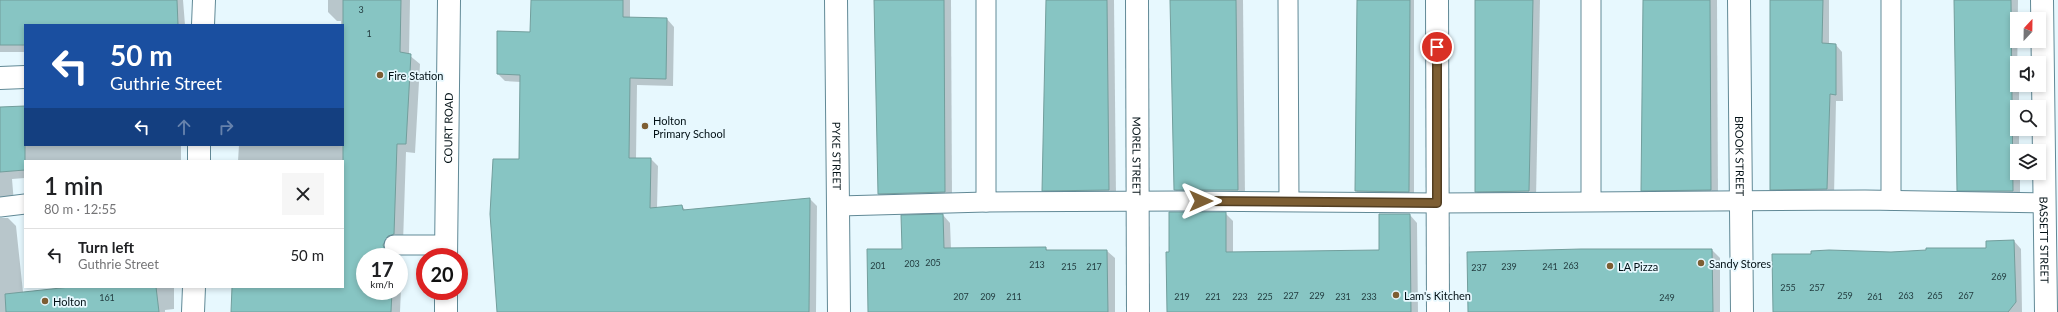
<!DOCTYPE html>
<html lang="en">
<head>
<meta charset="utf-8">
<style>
	body { margin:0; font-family:Lato,sans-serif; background:#f6f6f6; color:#202124; height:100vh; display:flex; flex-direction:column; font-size:15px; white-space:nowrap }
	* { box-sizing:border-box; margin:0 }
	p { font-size:13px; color:#757577 }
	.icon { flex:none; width:22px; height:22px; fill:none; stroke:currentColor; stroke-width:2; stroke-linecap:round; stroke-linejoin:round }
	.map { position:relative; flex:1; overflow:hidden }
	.side { position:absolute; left:24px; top:160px; width:320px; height:128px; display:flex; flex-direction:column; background:#fff; border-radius:0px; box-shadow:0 2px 6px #0003 }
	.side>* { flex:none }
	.hud { position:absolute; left:24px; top:24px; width:320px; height:122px; border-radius:0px; box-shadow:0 2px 6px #0003; background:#1a4fa0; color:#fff; overflow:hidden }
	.needle { width:26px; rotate:22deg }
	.tools { position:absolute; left:2010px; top:12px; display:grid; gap:8px }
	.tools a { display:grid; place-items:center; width:36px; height:36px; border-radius:0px; background:#fff; box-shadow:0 2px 6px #0003; font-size:20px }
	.speed { position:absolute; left:356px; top:248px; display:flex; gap:8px; font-size:20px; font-weight:700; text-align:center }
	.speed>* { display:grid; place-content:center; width:52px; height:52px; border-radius:50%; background:#fff; box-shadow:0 2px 6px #0003; line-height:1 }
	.speed small { font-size:10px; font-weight:400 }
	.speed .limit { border:6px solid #d22; background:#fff; color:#111 }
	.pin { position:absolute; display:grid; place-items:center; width:34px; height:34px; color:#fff; margin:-17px; border:2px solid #fff; border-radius:50%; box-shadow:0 1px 4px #0007 }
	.me { position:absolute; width:44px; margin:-22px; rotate:90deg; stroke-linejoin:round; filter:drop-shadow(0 0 3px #0008) }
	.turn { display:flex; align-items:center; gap:14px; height:84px; padding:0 20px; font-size:18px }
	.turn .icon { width:52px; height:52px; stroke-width:2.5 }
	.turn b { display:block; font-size:28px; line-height:34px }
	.lanes { display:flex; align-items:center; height:38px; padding:0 20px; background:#0003; justify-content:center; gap:20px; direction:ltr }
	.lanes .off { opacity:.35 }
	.round { display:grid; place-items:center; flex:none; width:42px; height:42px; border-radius:0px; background:#f6f6f6 }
	.head { display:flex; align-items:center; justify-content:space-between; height:68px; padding:0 20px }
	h1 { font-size:24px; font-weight:600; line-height:30px }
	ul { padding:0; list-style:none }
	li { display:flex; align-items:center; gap:12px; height:52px; padding:0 20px; border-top:1px solid #e0e0e0 }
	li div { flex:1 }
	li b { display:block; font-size:15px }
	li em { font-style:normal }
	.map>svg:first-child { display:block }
</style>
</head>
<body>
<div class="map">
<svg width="2058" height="312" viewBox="0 0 2058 312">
	<rect width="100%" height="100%" fill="#e7f8fe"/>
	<g fill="#0003">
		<path d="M0,0H183L185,25H25V52H0Z"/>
		<path d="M328,0H410L409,55L420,64L415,153L406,152L403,243L397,245L392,254L393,257H365V291H399V263L402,266L400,312H232L233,287H343V161H238L239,145H343V25H341V21H337L328,12Z"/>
		<path d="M532,0H630V19H667L674,27L673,86L637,85L636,159H651L658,166L657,208L682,206L686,211L810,199L817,206L816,312H498L519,160L521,82L505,81L498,74L531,33Z"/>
		<path d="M875,0H951L952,199L886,201L879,194Z"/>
		<path d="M1047,0H1114L1116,197L1050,198L1043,190Z"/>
		<path d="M1171,0H1243L1245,197H1183L1175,190Z"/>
		<path d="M1357,0H1414V197L1362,196L1356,191Z"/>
		<path d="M1476,0H1540L1536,198L1483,199L1476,191Z"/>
		<path d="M1644,0H1717L1718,197L1649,198L1642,190Z"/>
		<path d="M1770,0H1829V45H1836L1842,52L1843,101H1836L1834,196H1778L1771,189Z"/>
		<path d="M1955,0H2018L2017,85H2019V107H2017V129H2019V151H2017V173H2020V198H1965L1958,190Z"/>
		<path d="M25,106V145H181V161H25V178L12,179L14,203L0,208V108Z"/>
		<path d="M1225,213L1233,221V253L1380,251L1410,215L1417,223L1418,312H1168L1170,253Z"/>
		<path d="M943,215L950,223L951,249L1046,248L1048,251H1107L1115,258V312H869L903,250Z"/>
		<path d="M0,218H8L16,226L23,292L75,287H174V309L165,310V312H0Z"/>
		<path d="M2014,241L2021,249L2022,312H1774L1812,255L1987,249Z"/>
		<path d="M1712,250L1720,258V312H1469Z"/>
	</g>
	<g fill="#87c5c3" stroke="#729e9c">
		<path d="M0,0H177L178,25H25V45H0Z"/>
		<path d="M343,0H401L400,52L411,54L406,144H397L394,234L388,236L383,245L385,251L393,257H365V291H392L391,312H231L232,287H343Z"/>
		<path d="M531,0H623V17L667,18L666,79L630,78L629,158H651L650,208L682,205L683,210L810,198L809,312H497L490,214L493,159H519L520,75L497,74V31L530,32Z"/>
		<path d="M874,0H944L945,192L878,194Z"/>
		<path d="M1046,0H1107L1109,190L1042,191Z"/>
		<path d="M1170,0H1236L1238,190H1174Z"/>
		<path d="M1357,0H1410L1409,192L1355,191Z"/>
		<path d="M1475,0H1533L1529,191L1475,192Z"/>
		<path d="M1643,0H1710L1711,190L1641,191Z"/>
		<path d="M1770,0H1823L1822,43L1836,44V95L1830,94L1827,189L1770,190Z"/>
		<path d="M1954,0H2011L2013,191H1957Z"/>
		<path d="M25,106V170L0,172V107Z"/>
		<path d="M1169,212H1226V252L1379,250V214H1410L1411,312H1167L1166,252H1169Z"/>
		<path d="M943,214L944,248L1046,247V250H1107L1108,312H868L867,249H902L901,215Z"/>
		<path d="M2014,240L2016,302L2008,312H1773L1772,254H1811V251L1829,250L1891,252L1926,250V248H1986V241Z"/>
		<path d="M1581,249H1712L1713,312H1468L1467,252Z"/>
		<path d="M70,287H156L159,312H6L5,294Z"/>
	</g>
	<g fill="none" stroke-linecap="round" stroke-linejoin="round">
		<g stroke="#618996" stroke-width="21">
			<g id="lane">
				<path d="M986,0V202L1180,201L1437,203L1865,200L2045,203"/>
				<path d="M1288,0L1289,201"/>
				<path d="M1591,0V201"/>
				<path d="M1891,0V200"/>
				<path d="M839,206L986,202"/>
				<path d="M0,207L25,204"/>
				<path d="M394,245H446"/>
			</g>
		</g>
		<g stroke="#618996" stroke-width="24">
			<g id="street">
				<path id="s1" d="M836,0L839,312"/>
				<path id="s2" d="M1137,0L1138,312"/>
				<path d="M1437,0L1438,312"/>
				<path id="s3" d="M1739,0L1742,312"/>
				<path id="s4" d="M2042,0L2046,312"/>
				<path d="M203,25L204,0"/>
				<path d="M0,78L25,77"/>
				<path d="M199,161V145"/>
				<path d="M193,312L194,287"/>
			</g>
		</g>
		<g stroke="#618996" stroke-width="24">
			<g id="secondary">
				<path id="s5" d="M446,257L449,0"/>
				<path d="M446,312V291"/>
			</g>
		</g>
		<use href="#lane" stroke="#fff" stroke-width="19"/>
		<use href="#street" stroke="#fff" stroke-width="22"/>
		<use href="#secondary" stroke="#fff" stroke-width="22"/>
	</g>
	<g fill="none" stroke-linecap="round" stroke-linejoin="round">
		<g stroke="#513d21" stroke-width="10">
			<path id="route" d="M1201,201L1437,203V47"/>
		</g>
		<use href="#route" stroke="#7d5e33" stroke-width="7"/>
	</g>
	<g fill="#7d5e33" stroke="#e7f8fe" stroke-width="1.5">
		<circle cx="380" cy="75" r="4"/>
		<circle cx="645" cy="126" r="4"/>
		<circle cx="1701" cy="263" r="4"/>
		<circle cx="1610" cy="266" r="4"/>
		<circle cx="1396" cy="295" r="4"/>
		<circle cx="45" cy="301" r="4"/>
	</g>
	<g text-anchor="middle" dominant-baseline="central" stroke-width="3.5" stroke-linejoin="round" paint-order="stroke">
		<g font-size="9" fill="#233d40">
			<text x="361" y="9">3</text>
			<text x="369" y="33">1</text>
			<text x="933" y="262">205</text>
			<text x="912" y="263">203</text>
			<text x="1037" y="264">213</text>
			<text x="878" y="265">201</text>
			<text x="1571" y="265">263</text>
			<text x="1069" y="266">215</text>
			<text x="1094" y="266">217</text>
			<text x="1509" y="266">239</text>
			<text x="1550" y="266">241</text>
			<text x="1479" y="267">237</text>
			<text x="1999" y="276">269</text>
			<text x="1788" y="287">255</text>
			<text x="1817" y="287">257</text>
			<text x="1291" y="295">227</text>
			<text x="1317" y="295">229</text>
			<text x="1845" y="295">259</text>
			<text x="1906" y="295">263</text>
			<text x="1935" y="295">265</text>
			<text x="1966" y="295">267</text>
			<text x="961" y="296">207</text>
			<text x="988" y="296">209</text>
			<text x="1014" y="296">211</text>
			<text x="1182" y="296">219</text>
			<text x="1213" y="296">221</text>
			<text x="1240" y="296">223</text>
			<text x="1265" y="296">225</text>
			<text x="1343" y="296">231</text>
			<text x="1369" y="296">233</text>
			<text x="1875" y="296">261</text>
			<text x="107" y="297">161</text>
			<text x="1667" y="297">249</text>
		</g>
		<g font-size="11" fill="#021015" stroke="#e7f8fe" text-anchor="start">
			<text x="388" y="75">Fire Station</text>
			<text x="653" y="120">Holton<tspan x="653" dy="13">Primary School</tspan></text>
			<text x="1709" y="263">Sandy Stores</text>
			<text x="1618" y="266">LA Pizza</text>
			<text x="1404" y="295">Lam's Kitchen</text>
			<text x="53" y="301">Holton</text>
		</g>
		<g font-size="11" fill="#021015" stroke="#e7f8fe">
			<text stroke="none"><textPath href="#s5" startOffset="129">COURT ROAD</textPath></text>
			<text stroke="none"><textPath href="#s1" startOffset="156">PYKE STREET</textPath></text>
			<text stroke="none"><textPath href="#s2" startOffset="156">MOREL STREET</textPath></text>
			<text stroke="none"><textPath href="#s3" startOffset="156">BROOK STREET</textPath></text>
			<text stroke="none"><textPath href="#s4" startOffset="240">BASSETT STREET</textPath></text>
		</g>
	</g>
</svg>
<div class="tools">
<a><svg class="needle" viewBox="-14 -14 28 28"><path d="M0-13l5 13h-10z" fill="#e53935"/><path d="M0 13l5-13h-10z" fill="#757577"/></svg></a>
<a><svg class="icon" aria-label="sound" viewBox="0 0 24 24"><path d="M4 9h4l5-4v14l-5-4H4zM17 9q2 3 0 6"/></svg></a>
<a><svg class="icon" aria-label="search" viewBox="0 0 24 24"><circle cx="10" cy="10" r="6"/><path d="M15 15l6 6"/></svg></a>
<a><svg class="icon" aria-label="layers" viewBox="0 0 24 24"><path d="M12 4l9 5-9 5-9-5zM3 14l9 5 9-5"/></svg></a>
</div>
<div class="speed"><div>17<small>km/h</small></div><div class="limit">20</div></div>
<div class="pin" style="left:1437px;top:47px;background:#d93025"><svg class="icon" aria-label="arrive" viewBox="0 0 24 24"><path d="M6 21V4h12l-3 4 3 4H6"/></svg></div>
<svg class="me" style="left:1201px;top:201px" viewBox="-20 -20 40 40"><path d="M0-17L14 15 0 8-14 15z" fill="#7d5e33" stroke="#fff" stroke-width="4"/></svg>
<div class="hud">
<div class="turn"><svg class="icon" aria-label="left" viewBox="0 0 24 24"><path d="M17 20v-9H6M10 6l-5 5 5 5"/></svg><div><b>50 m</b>Guthrie Street</div></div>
<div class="lanes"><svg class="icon" aria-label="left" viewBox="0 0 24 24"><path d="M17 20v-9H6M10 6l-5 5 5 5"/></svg><svg class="icon off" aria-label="ahead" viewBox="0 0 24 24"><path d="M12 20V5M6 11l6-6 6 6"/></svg><svg class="icon off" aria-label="right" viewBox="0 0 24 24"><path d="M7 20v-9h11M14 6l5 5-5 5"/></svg></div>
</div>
<section class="side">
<div class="head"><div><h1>1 min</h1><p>80 m · 12:55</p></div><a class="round"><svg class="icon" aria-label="close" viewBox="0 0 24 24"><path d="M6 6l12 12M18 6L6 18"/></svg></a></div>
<ul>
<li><svg class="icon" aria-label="left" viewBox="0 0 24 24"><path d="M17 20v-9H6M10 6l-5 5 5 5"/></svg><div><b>Turn left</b><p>Guthrie Street</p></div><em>50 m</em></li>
</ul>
</section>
</div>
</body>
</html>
